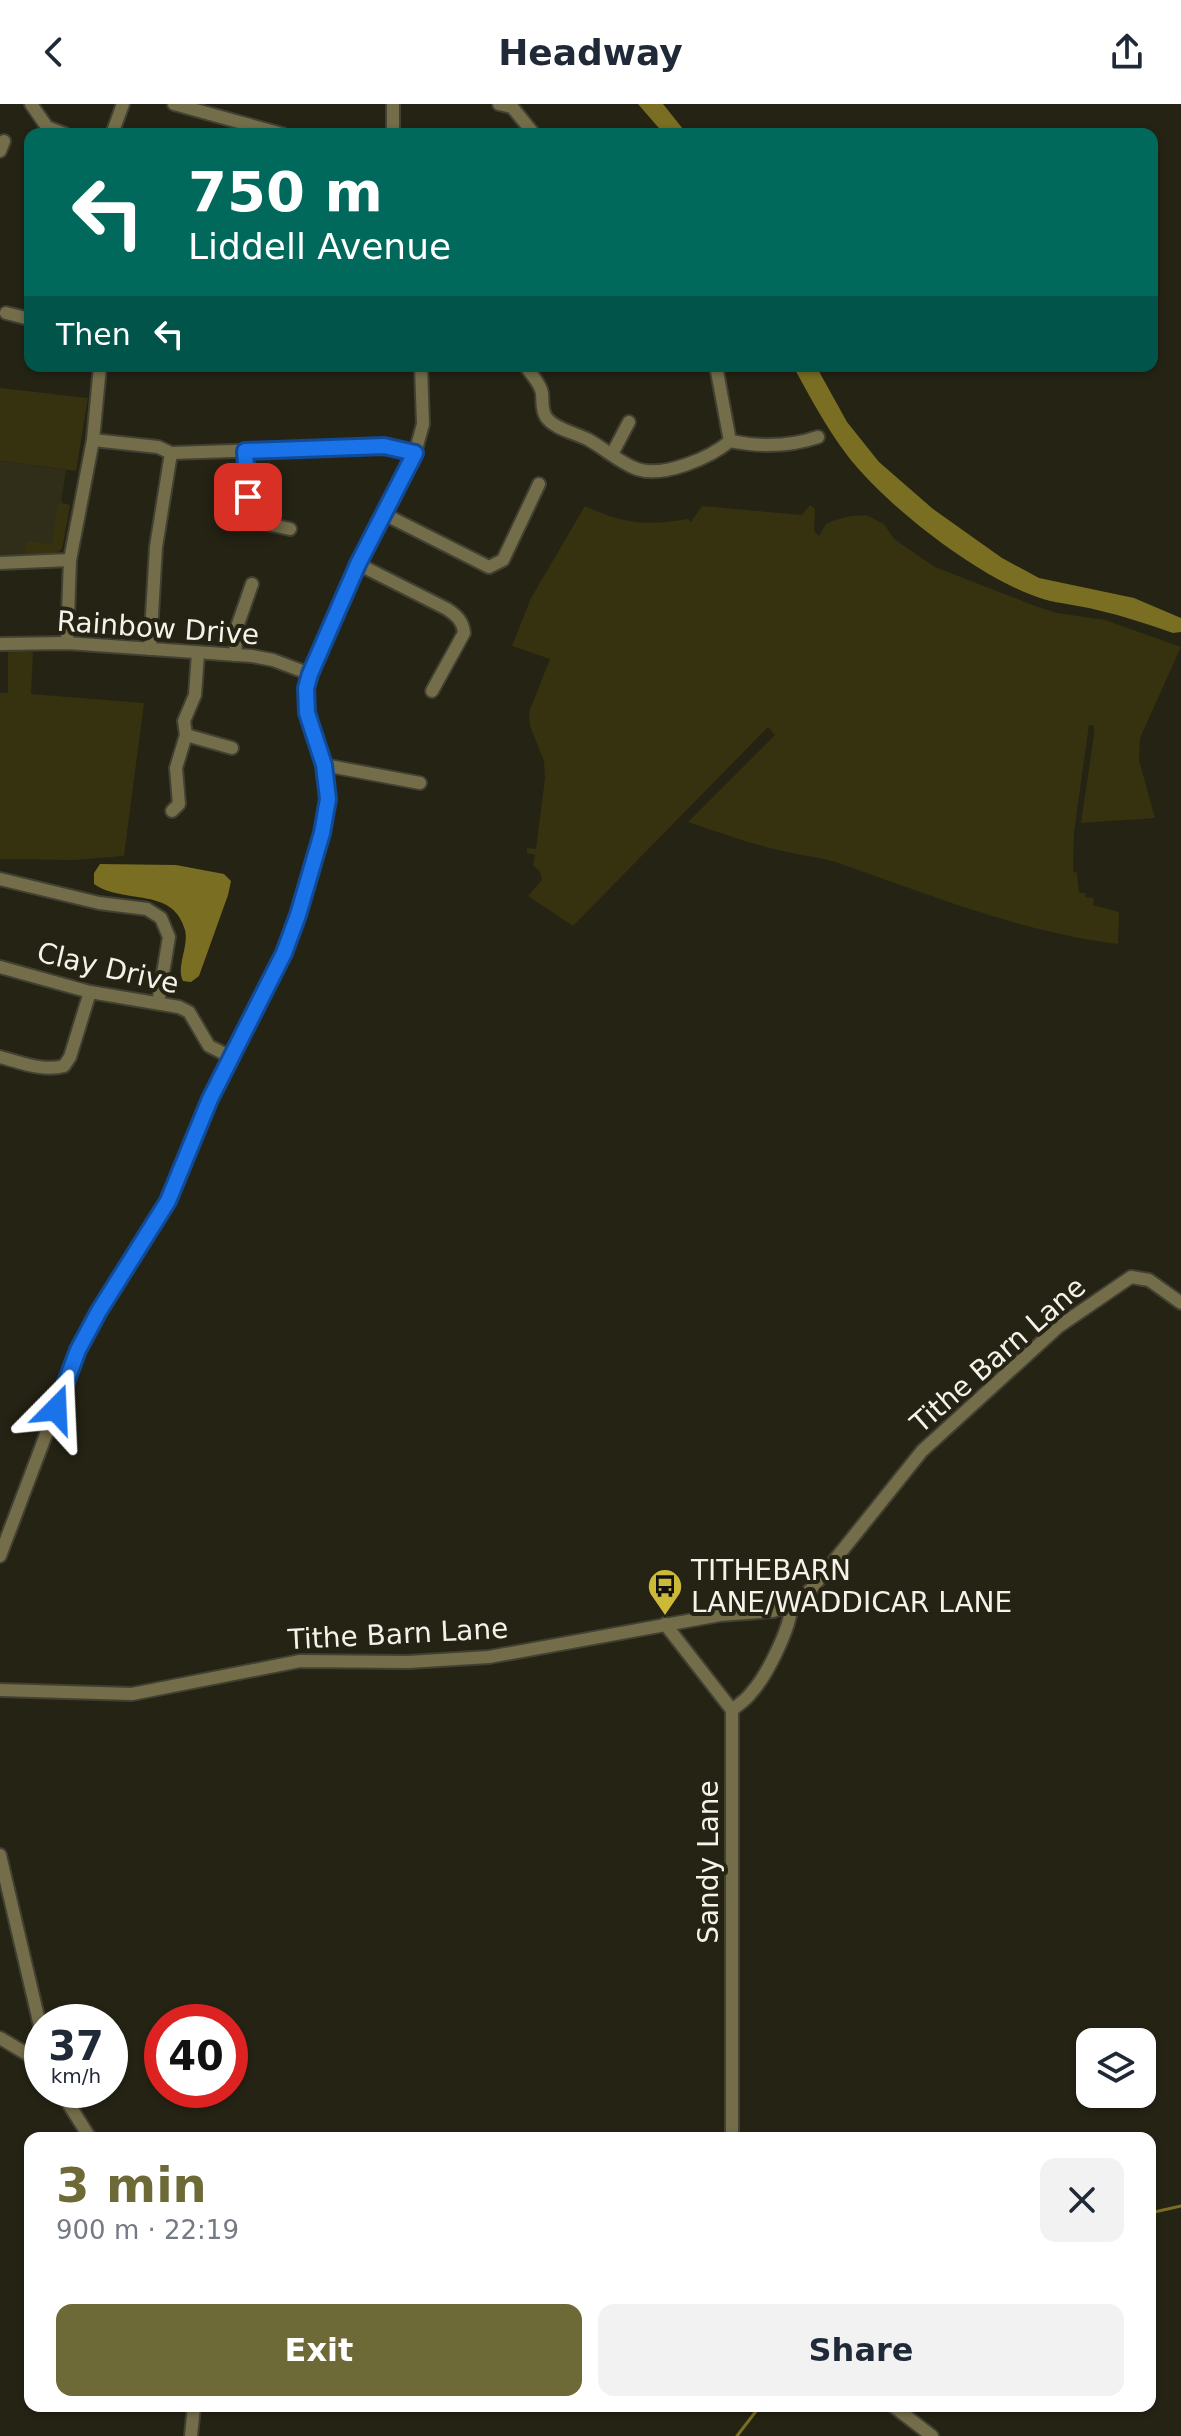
<!DOCTYPE html>
<html lang="en">
<head>
<meta charset="utf-8">
<style>
	body { margin:0; font-family:"DejaVu Sans",sans-serif; background:#f2f2f3; color:#1f2937; height:100vh; display:flex; flex-direction:column; font-size:30px; white-space:nowrap }
	* { box-sizing:border-box; margin:0 }
	p { font-size:26px; color:#747a83 }
	.icon { flex:none; width:44px; height:44px; fill:none; stroke:currentColor; stroke-width:2; stroke-linecap:round; stroke-linejoin:round }
	.map { position:relative; flex:1; overflow:hidden }
	.panel { position:absolute; left:24px; top:2028px; width:1132px; height:280px; display:flex; flex-direction:column; background:#fff; border-radius:16px; box-shadow:0 2px 6px #0004 }
	.panel>* { flex:none }
	.guide { position:absolute; left:24px; top:24px; width:1134px; height:244px; border-radius:16px; box-shadow:0 2px 6px #0004; background:#00695c; color:#fff; overflow:hidden }
	.fabs { position:absolute; left:1076px; top:1924px; display:grid; gap:16px }
	.fabs a { display:grid; place-items:center; width:80px; height:80px; border-radius:16px; background:#fff; box-shadow:0 2px 6px #0004; font-size:40px }
	.speed { position:absolute; left:24px; top:1900px; display:flex; gap:16px; font-size:40px; font-weight:700; text-align:center }
	.speed>* { display:grid; place-content:center; width:104px; height:104px; border-radius:50%; background:#fff; box-shadow:0 2px 6px #0004; line-height:1 }
	.speed small { font-size:20px; font-weight:400 }
	.speed .limit { border:12px solid #d22; background:#fff; color:#111 }
	.pin { position:absolute; display:grid; place-items:center; width:68px; height:68px; color:#fff; margin:-34px; border-radius:16px; box-shadow:0 4px 12px #0006 }
	.me { position:absolute; width:88px; margin:-44px; rotate:21deg; stroke-linejoin:round; filter:drop-shadow(0 0 6px #0008) }
	.turn { display:flex; align-items:center; gap:28px; height:168px; padding:0 32px; font-size:36px }
	.turn .icon { width:104px; height:104px; stroke-width:2.5 }
	.turn b { display:block; font-size:56px; line-height:68px }
	.then { display:flex; align-items:center; height:76px; padding:0 32px; background:#0003; gap:16px; font-size:30px }
	.round { display:grid; place-items:center; flex:none; width:84px; height:84px; border-radius:16px; background:#f2f2f3 }
	.overview { display:flex; align-items:center; justify-content:space-between; height:136px; padding:0 32px }
	h1 { font-size:48px; font-weight:700; line-height:60px; color:#6d6a37 }
	.cta { display:flex; gap:16px; margin-top:auto; padding:16px 32px }
	.cta a { flex:1; height:92px; border-radius:16px; background:#6d6a37; color:#fff; font-size:32px; font-weight:700; line-height:92px; text-align:center }
	.cta a+a { background:#f2f2f3; color:#1f2937 }
	header { display:flex; justify-content:space-between; align-items:center; height:104px; padding:0 32px; background:#fff; font-size:36px; font-weight:700 }
	.map>svg:first-child { display:block }
</style>
</head>
<body>
<header><svg class="icon" aria-label="back" viewBox="0 0 24 24"><path d="M15 5l-7 7 7 7"/></svg>Headway<svg class="icon" aria-label="share" viewBox="0 0 24 24"><path d="M12 15V3M7 8l5-5 5 5M5 13v7h14v-7"/></svg></header>
<div class="map">
<svg width="1181" height="2332" viewBox="0 0 1181 2332">
	<rect width="100%" height="100%" fill="#252314"/>
	<path fill="#302d18" d="M0,357L66,366L61,399L70,401L63,441L59,448L0,453Z"/>
	<g fill="#36310f">
		<path d="M0,284L88,294L76,367L0,357Z"/>
		<path d="M62,395L61,399L70,401L62,445L55,450L24,452L26,438L29,437L52,440L57,406L55,405Z"/>
		<path d="M810,401L815,405L814,427L819,432L826,420L832,417L850,412L866,411L884,420L894,435L935,463L1035,502L1057,509L1105,516L1181,543L1140,634L1139,656L1155,714L1081,719L1094,630V622L1089,621L1074,728L1073,767L1077,769L1079,789H1085V793L1094,794L1093,801L1119,808L1118,840C1021,828 933,792 841,760C818,752 794,751 770,744C742,737 715,727 688,718L775,631L768,623L573,822L528,792L542,776L540,768L533,761L535,751L527,749V744L536,745L545,674L544,657L530,622L529,608L550,555L512,542L531,494L585,402C623,420 647,422 688,415L691,418L702,402L802,411Z"/>
		<path d="M8,545L33,548L31,590L144,599L124,752L74,756L0,755V589H8Z"/>
	</g>
	<g fill="#7a6e22">
		<path d="M638,0H663L687,30H664Z"/>
		<path d="M793,262H816L847,318L879,358L933,405L1002,454L1039,474L1134,494L1181,514V528L1173,529C1148,520 1123,512 1097,506C1079,501 1060,500 1043,495C981,476 886,402 847,351C826,323 810,293 793,262Z"/>
		<path d="M100,760L176,761L224,770L231,777L228,791L199,872L191,878L183,877C176,862 189,843 185,826C173,782 124,801 94,780V769Z"/>
	</g>
	<g fill="none" stroke-linecap="round" stroke-linejoin="round">
		<g stroke="#7a6e22" stroke-width="3">
			<path d="M1150,2109L1181,2102"/>
			<path d="M737,2332L760,2302"/>
		</g>
		<g stroke="#424032" stroke-width="16">
			<g id="minor">
				<path d="M31,0L47,23L65,30"/>
				<path d="M174,0L282,30"/>
				<path d="M393,0V30"/>
				<path d="M499,0L512,3L534,30"/>
				<path d="M112,30L123,0"/>
				<path d="M0,47L4,37"/>
				<path d="M6,209L30,215"/>
				<path d="M526,262C531,271 540,278 542,289C543,297 541,305 546,313C554,325 576,329 589,336C605,345 620,359 637,365C663,374 710,354 730,337"/>
				<path d="M716,262L730,337"/>
				<path d="M93,336L158,343L171,349L384,342L415,349"/>
				<path d="M730,337C760,343 789,343 818,333"/>
				<path d="M245,347L250,416L290,425"/>
				<path d="M612,350L629,318"/>
				<path d="M384,410L489,463L503,456L539,380"/>
				<path d="M0,459L70,456"/>
				<path d="M358,460L447,505C456,511 463,517 464,529L432,587"/>
				<path d="M67,539L70,456L93,336L100,262"/>
				<path d="M0,540L67,539L252,552L273,556L310,570"/>
				<path d="M150,545L156,443L171,349"/>
				<path d="M235,551L237,523L252,480"/>
				<path d="M186,631L232,644"/>
				<path d="M324,661L420,679"/>
				<path d="M172,707L179,700L176,664L186,631L184,617L195,591L198,549"/>
				<path d="M0,775L99,799L147,805L161,814L169,833L158,899"/>
				<path d="M0,863L90,888L179,903L189,908L209,942L231,953"/>
				<path d="M0,953C20,958 43,968 64,962L70,953L90,888"/>
				<path d="M0,1452L78,1246L99,1207L168,1097L210,995L284,849L298,811L315,758L328,695L324,661L307,609L306,584L321,541L358,460L415,349L423,320L421,262"/>
				<path d="M665,1520L732,1606"/>
				<path d="M0,1586L132,1590L300,1557L408,1558L489,1553L720,1511L773,1507L800,1496L813,1483L922,1347L1058,1223L1131,1173L1149,1176L1181,1199"/>
				<path d="M0,1751L42,1930"/>
				<path d="M0,1934L32,1953L42,1954"/>
				<path d="M60,1986L90,2034"/>
				<path d="M732,2034V1606C738,1601 746,1596 751,1589C766,1573 792,1522 791,1501"/>
				<path d="M893,2302L932,2332"/>
				<path d="M191,2332L194,2302"/>
			</g>
		</g>
		<use href="#minor" stroke="#736d49" stroke-width="12"/>
	</g>
	<g fill="none" stroke-linecap="round" stroke-linejoin="round">
		<g stroke="#114b97" stroke-width="20">
			<path id="route" d="M56,1305L78,1246L99,1207L168,1097L210,995L284,849L298,811L322,729L328,695L324,661L307,609L306,584L310,570L358,460L415,349L384,342L245,347L248,393"/>
		</g>
		<use href="#route" stroke="#1a73e8" stroke-width="14"/>
	</g>
	<defs>
		<g id="bus-pin" transform="scale(1.8)"><path d="M0 17L-7.5 6A9.5 9.5 0 1 1 7.5 6Z" fill="#ccb938" stroke="#252314"/><path d="M-5-6H5V4H4V6H2V4H-2V6H-4V4H-5ZM-3.5-4V0h7V-4ZM-3.5 1.2v1.5H-2V1.2ZM2 1.2v1.5H3.5V1.2Z" fill="#111"/></g>
	</defs>
	<g fill-rule="evenodd">
		<use href="#bus-pin" x="665" y="1482"/>
	</g>
	<g text-anchor="middle" dominant-baseline="central" stroke-width="8" stroke-linejoin="round" paint-order="stroke">
		<g font-size="28" fill="#f4f2e9" stroke="#252314">
			<text transform="translate(158 524) rotate(4)">Rainbow Drive</text>
			<text transform="translate(108 864) rotate(13)">Clay Drive</text>
			<text transform="translate(998 1251) rotate(-41)">Tithe Barn Lane</text>
			<text transform="translate(398 1530) rotate(-3)">Tithe Barn Lane</text>
			<text transform="translate(708 1758) rotate(-90)">Sandy Lane</text>
		</g>
		<g font-size="28" fill="#f4f2e9" stroke="#252314" text-anchor="start">
			<text x="691" y="1466">TITHEBARN<tspan x="691" dy="32">LANE/WADDICAR LANE</tspan></text>
		</g>
	</g>
</svg>
<div class="fabs">
<a><svg class="icon" aria-label="layers" viewBox="0 0 24 24"><path d="M12 4l9 5-9 5-9-5zM3 14l9 5 9-5"/></svg></a>
</div>
<div class="speed"><div>37<small>km/h</small></div><div class="limit">40</div></div>
<div class="pin" style="left:248px;top:393px;background:#d93025"><svg class="icon" aria-label="arrive" viewBox="0 0 24 24"><path d="M6 21V4h12l-3 4 3 4H6"/></svg></div>
<svg class="me" style="left:56px;top:1305px" viewBox="-20 -20 40 40"><path d="M0-17L14 15 0 8-14 15z" fill="#1a73e8" stroke="#fff" stroke-width="4"/></svg>
<div class="guide">
<div class="turn"><svg class="icon" aria-label="left" viewBox="0 0 24 24"><path d="M17 20v-9H6M10 6l-5 5 5 5"/></svg><div><b>750 m</b>Liddell Avenue</div></div>
<div class="then">Then<svg class="icon" aria-label="left" viewBox="0 0 24 24"><path d="M17 20v-9H6M10 6l-5 5 5 5"/></svg></div>
</div>
<section class="panel">
<div class="overview"><div><h1>3 min</h1><p>900 m · 22:19</p></div><a class="round"><svg class="icon" aria-label="close" viewBox="0 0 24 24"><path d="M6 6l12 12M18 6L6 18"/></svg></a></div>
<div class="cta"><a>Exit</a><a>Share</a></div>
</section>
</div>
</body>
</html>
